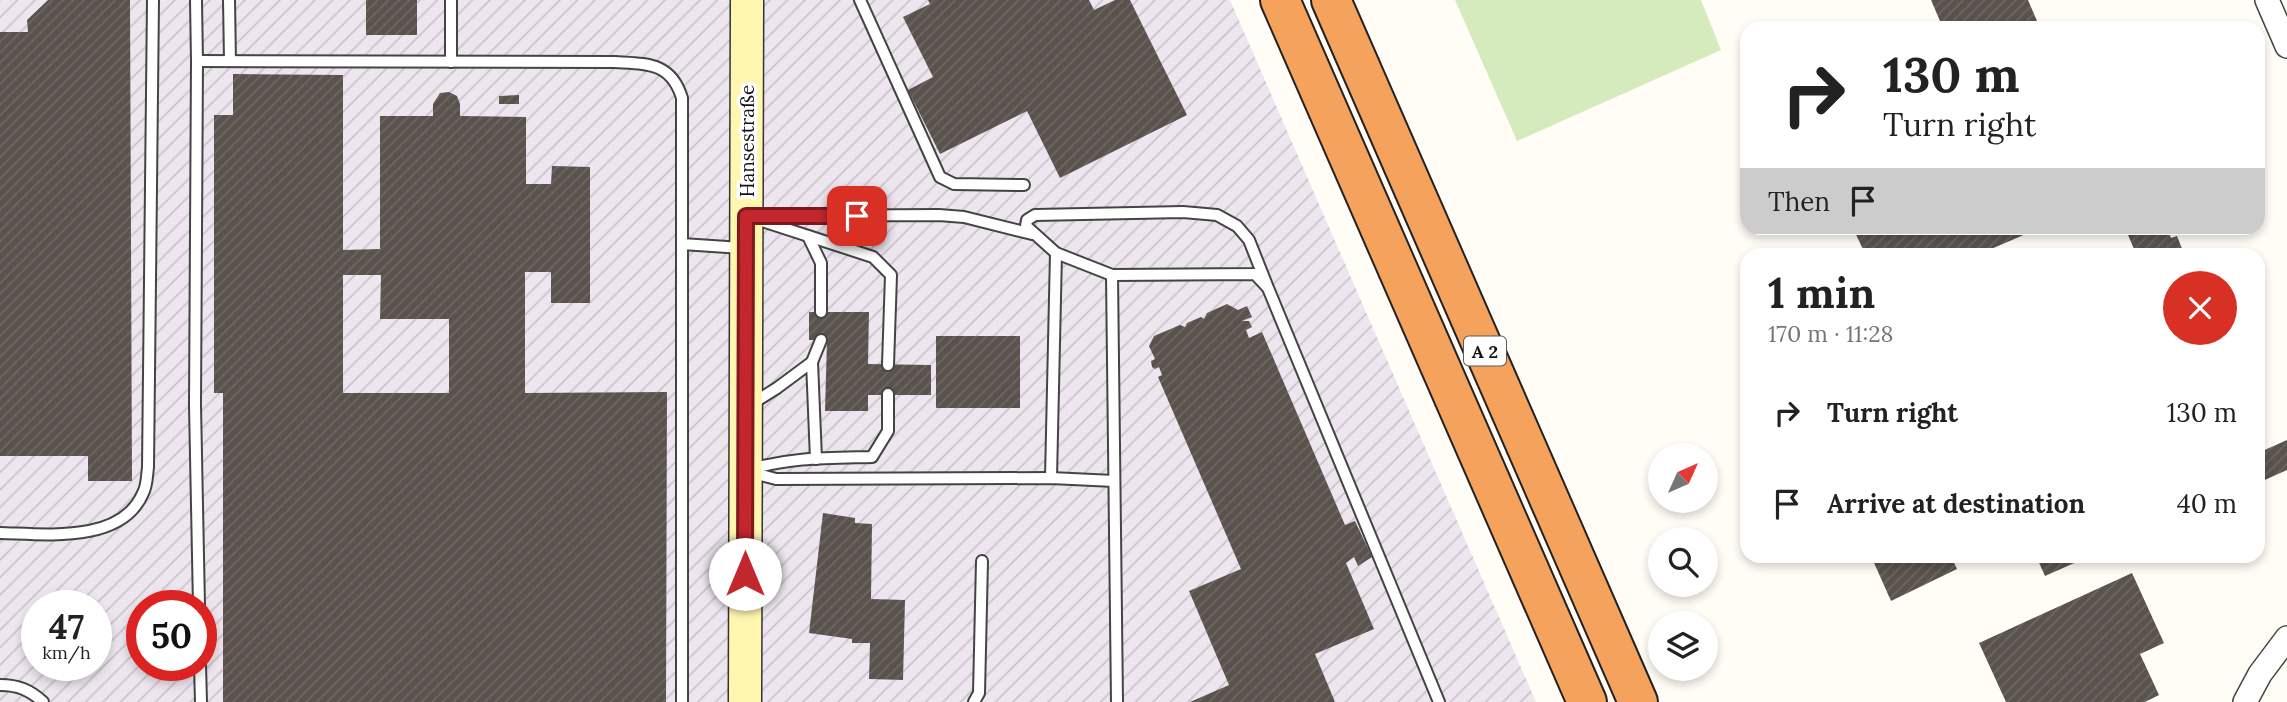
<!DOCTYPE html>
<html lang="en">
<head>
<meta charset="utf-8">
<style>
	body { margin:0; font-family:Lora,serif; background:#f2f2f2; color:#222; height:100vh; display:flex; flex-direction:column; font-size:26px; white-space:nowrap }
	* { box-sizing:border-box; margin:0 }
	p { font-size:23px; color:#767676 }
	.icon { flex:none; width:38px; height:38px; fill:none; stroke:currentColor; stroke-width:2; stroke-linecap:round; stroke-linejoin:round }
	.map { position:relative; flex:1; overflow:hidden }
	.panel { position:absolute; left:1740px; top:248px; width:525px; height:315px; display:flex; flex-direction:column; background:#fff; border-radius:21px; box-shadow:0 4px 10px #0003 }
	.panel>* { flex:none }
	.top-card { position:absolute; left:1740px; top:21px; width:525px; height:214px; border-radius:21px; box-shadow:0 4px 10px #0003; background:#fff; color:#222; overflow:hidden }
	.needle { width:46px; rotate:45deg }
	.fabs { position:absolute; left:1648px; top:443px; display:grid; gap:14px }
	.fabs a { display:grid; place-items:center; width:70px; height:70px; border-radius:50%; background:#fff; box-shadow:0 4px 10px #0003; font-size:35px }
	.speed { position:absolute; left:21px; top:590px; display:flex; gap:14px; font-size:35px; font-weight:700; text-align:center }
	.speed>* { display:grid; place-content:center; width:91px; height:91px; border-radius:50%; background:#fff; box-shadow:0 4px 10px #0003; line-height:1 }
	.speed small { font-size:18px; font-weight:400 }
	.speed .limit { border:10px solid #d22; background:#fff; color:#111 }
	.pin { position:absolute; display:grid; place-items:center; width:60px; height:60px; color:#fff; margin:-30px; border-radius:14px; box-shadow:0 4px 10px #0006 }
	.me { position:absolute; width:77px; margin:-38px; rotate:0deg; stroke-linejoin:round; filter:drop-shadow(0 0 5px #0008) }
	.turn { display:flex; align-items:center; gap:24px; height:147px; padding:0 28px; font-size:32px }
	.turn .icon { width:91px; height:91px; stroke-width:2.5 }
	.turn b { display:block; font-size:49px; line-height:60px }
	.then { display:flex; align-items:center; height:66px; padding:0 28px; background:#0003; gap:14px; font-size:26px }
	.round { display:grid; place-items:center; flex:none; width:74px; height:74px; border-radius:37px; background:#f2f2f2 }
	.summary { display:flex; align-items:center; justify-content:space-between; height:119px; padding:0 28px }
	h1 { font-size:42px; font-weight:700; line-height:52px }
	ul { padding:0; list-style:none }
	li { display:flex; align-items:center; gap:21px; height:91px; padding:0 28px }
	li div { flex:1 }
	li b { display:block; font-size:26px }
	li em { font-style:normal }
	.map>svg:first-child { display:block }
</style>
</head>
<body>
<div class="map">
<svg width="2287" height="702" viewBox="0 0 2287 702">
	<defs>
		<pattern id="industrial-furrows" width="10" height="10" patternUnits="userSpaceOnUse" patternTransform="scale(1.75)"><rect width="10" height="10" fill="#eee6ef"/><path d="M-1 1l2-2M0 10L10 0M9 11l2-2" fill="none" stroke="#cbc4cc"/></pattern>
		<pattern id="building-hatch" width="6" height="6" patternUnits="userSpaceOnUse" patternTransform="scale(1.75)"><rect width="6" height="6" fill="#5a524d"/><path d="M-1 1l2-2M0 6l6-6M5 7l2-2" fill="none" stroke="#6d6662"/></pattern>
	</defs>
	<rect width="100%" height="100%" fill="#fffdf5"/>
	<path fill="url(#industrial-furrows)" fill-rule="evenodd" d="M0,0H1230L1536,702H0ZM37,606H96V665H37ZM142,606H201V665H142Z"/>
	<path fill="#d5ebbd" d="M1455,0H1701L1721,50L1517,141Z"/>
	<g fill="url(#building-hatch)" fill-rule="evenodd">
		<path d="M48,0H130L132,481H88V456H0V32H28L27,20Z"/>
		<rect x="366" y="0" width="51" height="35"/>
		<path d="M928,0H1089L1094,10L1115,0H1130L1187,115L1060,178L1027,111L940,154L908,90L933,77L903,17L930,4Z"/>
		<path d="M1931,0H2028L2040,28H1943Z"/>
		<path d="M233,74L343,75V250L380,249V116H433V104L440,93L449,92L457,96L460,104V116L526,117V184H551L552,166L590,167V303H551V272H525V393L667,392L666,702H223V393H214V115H233ZM343,275H381L380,319H449V393H343Z"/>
		<path d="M519,95V104H499V96Z"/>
		<path d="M1853,228H2040L1975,256H1866Z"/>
		<path d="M2125,228H2167L2171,238L2177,236L2185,256H2137Z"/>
		<path d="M1227,304L1238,310L1247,306L1252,317L1242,321H1249L1252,327L1246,330L1249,338L1262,332L1345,525L1355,521L1372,557L1358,566L1354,557L1346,563L1374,629L1315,654L1335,702H1190L1229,685L1189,591L1241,569L1158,377L1162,375L1159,367L1155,369L1152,367L1151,361L1155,359L1149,346L1154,336L1180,325L1185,327L1187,323L1201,317L1204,319L1207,313Z"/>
		<path d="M809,312H869L868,364L931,365V395H868V411H825L827,340H809Z"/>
		<rect x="936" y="336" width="84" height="72"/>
		<path d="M2287,440V470L2258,483V453Z"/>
		<path d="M823,513L855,518V523L872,524L871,599L905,600L903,680L869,679L870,643H852V639L809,633Z"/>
		<path d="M1871,556H1951L1957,569L1891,601Z"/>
		<path d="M2036,556H2090L2045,576Z"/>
		<path d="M2132,573L2164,643L2140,654L2159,695L2145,702H2006L1979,643Z"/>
	</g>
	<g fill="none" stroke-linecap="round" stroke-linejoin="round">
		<g stroke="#444" stroke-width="14">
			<g id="lane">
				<path d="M196,0L197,61L195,405L199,606"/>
				<path d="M229,0L230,61"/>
				<path d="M451,0V62"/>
				<path d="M860,0L940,177L954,184L1024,185"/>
				<path d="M197,61L615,62C647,64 671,62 682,98V702"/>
				<path d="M749,216L939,215L964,217L1032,234"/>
				<path d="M756,219L873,257L891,275L888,365"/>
				<path d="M808,236L821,263V312"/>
				<path d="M682,244L742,248"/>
				<path d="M1112,275L1117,702"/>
				<path d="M1268,288L1249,240L1237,226L1217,215L1183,212L1035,215L1027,220L1026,226L1056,253L1112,275L1255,274L1268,288L1439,702"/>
				<path d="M812,362L821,340"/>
				<path d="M750,405L777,388L812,362L816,459"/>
				<path d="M748,470C790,457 828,458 872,457L888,431V394"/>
				<path d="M750,472L776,479L1051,478L1114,481"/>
				<path d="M1051,478L1056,253"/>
				<path d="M0,533C44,534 122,544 143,493C147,486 147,475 148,467L153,0"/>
				<path d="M200,665L201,702"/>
				<path d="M0,685C18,685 30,690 43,702"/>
				<path d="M974,702L979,693L982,561"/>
			</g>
		</g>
		<g stroke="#444" stroke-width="26">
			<g id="street">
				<path d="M2267,0L2287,46"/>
				<path d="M2245,702L2260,674L2287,638"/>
			</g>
		</g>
		<g stroke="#333" stroke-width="35">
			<path id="secondary" d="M745,702L747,0"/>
		</g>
		<g stroke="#222" stroke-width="42">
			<g id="highway">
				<path d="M1280,0L1587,702"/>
				<path d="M1331,0L1638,702"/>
			</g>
		</g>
		<use href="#lane" stroke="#fff" stroke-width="10"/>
		<use href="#street" stroke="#fff" stroke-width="23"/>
		<use href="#secondary" stroke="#fff6b0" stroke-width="32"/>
		<use href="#highway" stroke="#f5a25d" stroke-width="38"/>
	</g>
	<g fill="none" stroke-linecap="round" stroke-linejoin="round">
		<g stroke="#7f191e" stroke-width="18">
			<path id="route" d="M745,574L746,216H857"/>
		</g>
		<use href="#route" stroke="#c4262e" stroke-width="12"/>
	</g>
	<g text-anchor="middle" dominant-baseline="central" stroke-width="7" stroke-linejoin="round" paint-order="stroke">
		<rect fill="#fff" stroke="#585858" stroke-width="2" x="1464" y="336.5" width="42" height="29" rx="5"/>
		<g font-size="18" font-weight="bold" fill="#111">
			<text x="1485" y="351">A 2</text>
		</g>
		<g font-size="19" fill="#111" stroke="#fff">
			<text transform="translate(747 141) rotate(-90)">Hansestraße</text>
		</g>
	</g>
</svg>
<div class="fabs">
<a><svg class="needle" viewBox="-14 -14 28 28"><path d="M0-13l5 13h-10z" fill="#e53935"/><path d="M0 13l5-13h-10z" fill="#767676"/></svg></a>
<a><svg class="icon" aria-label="search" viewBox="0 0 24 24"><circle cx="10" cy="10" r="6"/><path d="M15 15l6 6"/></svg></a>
<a><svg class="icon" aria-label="layers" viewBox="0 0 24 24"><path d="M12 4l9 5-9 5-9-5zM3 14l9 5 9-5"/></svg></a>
</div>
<div class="speed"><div>47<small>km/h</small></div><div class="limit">50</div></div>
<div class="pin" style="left:857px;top:216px;background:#d93025"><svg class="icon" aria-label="arrive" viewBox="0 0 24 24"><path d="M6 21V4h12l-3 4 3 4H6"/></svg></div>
<svg class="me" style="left:745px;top:574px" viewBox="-20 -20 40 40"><circle r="19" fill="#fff"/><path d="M0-13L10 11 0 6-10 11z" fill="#c4262e"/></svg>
<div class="top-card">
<div class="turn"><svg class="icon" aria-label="right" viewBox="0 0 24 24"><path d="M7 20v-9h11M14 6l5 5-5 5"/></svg><div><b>130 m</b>Turn right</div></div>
<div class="then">Then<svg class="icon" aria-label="arrive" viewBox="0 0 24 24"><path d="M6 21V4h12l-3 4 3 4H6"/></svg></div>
</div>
<section class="panel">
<div class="summary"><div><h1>1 min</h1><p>170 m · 11:28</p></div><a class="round" style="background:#d93025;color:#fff"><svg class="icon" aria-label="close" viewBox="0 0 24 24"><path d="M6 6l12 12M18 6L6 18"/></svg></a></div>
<ul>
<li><svg class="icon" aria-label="right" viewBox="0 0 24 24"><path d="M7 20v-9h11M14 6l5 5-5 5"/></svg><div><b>Turn right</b></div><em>130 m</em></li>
<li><svg class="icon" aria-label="arrive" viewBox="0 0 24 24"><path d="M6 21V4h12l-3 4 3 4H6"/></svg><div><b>Arrive at destination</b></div><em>40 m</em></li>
</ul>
</section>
</div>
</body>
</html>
